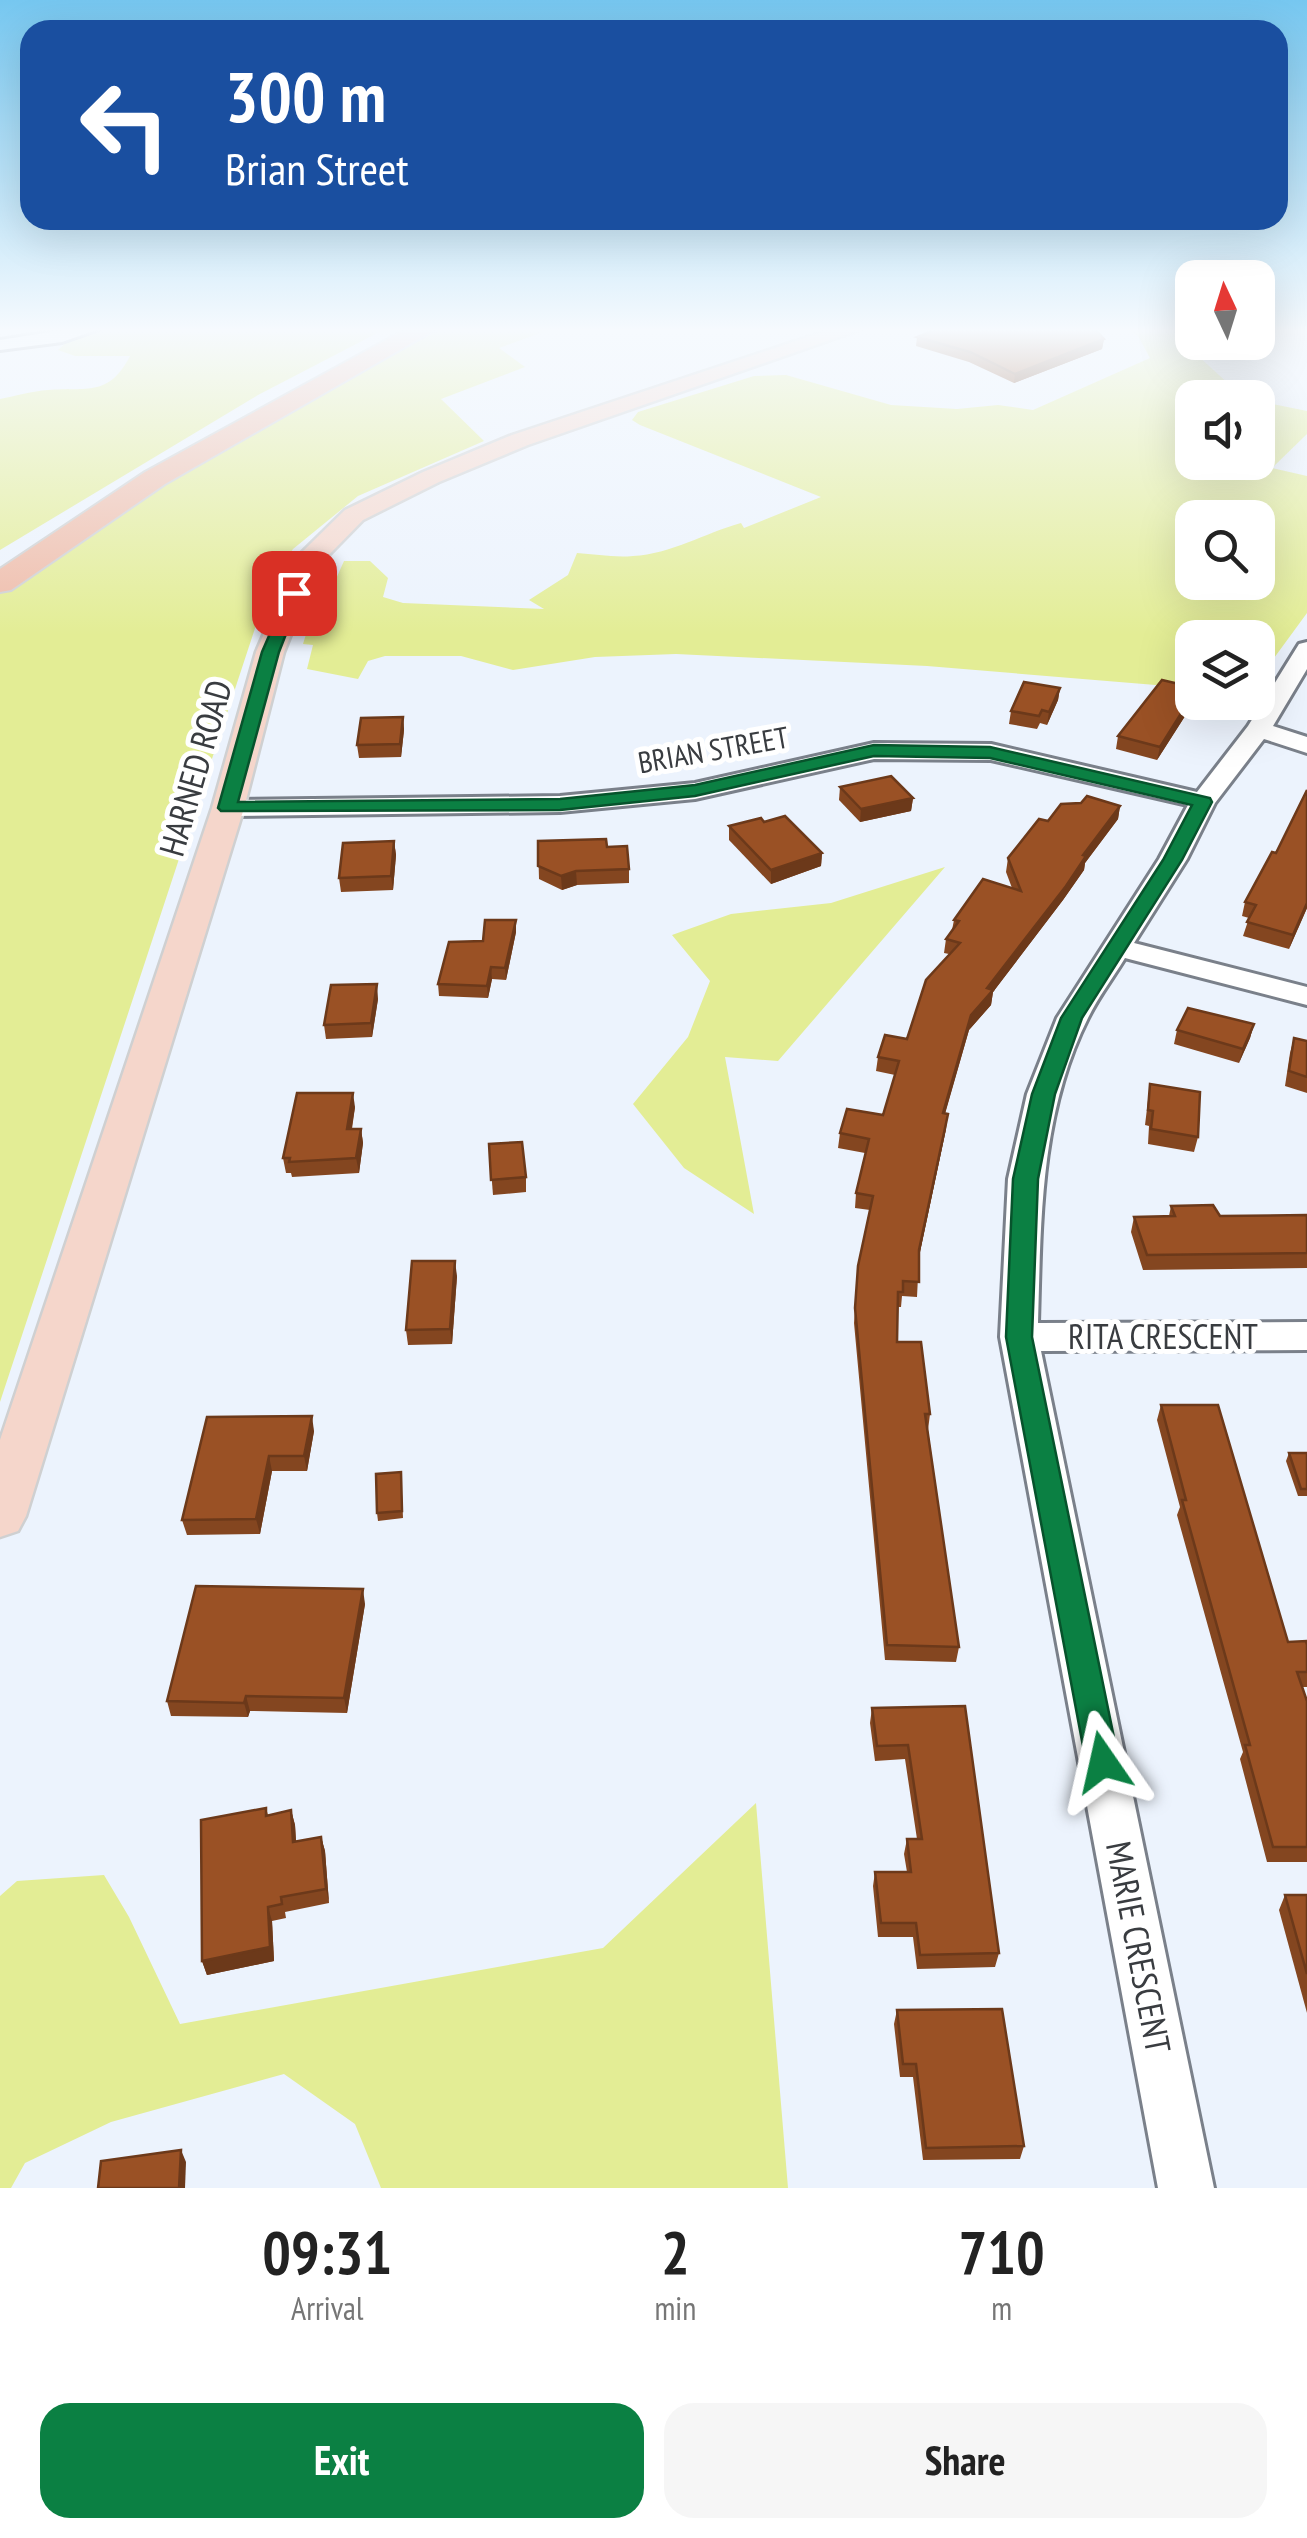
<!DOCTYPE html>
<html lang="en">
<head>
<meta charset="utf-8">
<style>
	body { margin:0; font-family:"PT Sans Narrow",sans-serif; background:#f6f6f6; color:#222; height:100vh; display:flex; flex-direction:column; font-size:38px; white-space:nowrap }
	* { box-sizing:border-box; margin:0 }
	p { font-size:32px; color:#767676 }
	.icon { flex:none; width:55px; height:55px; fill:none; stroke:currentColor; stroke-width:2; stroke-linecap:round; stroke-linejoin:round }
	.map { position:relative; height:2188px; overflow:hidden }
	.details { display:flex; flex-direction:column; background:#fff; flex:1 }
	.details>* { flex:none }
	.hud { position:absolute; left:20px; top:20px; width:1268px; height:210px; border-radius:30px; box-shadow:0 10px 40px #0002; background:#1a4fa0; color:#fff; overflow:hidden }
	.needle { width:65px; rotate:356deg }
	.fabs { position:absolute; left:1175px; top:260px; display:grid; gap:20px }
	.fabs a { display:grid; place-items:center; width:100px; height:100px; border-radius:20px; background:#fff; box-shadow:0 10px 40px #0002; font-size:50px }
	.pin { position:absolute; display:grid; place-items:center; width:85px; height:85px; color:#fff; margin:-42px; border-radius:20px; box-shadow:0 5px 15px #0006 }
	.me { position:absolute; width:110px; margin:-55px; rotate:349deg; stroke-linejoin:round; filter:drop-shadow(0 0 8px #0008) }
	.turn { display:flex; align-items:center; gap:35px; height:210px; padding:0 40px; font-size:45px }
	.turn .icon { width:130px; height:130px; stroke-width:2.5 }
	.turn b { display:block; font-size:70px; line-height:85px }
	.eta { display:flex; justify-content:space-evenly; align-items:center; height:170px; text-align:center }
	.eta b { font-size:60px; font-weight:600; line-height:70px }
	.cta { display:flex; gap:20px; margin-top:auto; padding:20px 40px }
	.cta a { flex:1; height:115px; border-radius:30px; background:#0b8043; color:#fff; font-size:40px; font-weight:600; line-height:115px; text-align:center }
	.cta a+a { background:#f6f6f6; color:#222 }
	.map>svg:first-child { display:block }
</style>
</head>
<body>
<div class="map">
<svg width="1307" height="2188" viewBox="0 0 1307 2188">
	<rect width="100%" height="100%" fill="#ecf3fd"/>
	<g fill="#e3ed95" fill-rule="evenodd">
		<path d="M111,328H387L258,395L0,550V399C16,396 32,391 48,390C87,387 109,397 130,356H75L58,350L69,340Z"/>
		<path d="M441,328H554L499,348L525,367L441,399L484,441L358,496L293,549L267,592L0,1402V593C143,497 287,406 441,328Z"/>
		<path d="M1126,328H1189L1192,342L1206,358L1196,354L1243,397L1192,398V462H1258V401L1307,411V434L1272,468L1307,476V613L1258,680V638H1192V688L927,666L676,654L595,657L513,670L461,656H385L368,661L358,679L307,669L313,645L303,644L317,599H327L344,561H370L388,578L383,597L403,603L544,609L529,600L568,575L577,553C595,554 615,558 633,556C671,554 705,533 741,523L744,528L821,497L640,425L632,420L638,412L754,376L786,375L891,405L957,409L998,405L1033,410L1150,358L1138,336ZM1192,518H1258V582H1192Z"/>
		<path d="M945,867L778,1061L725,1057L754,1214L684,1168L633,1104L688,1037L710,981L672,935L731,914L831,903Z"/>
		<path d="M756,1803L788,2188H381L355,2124L284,2074L111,2122L25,2163L11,2188H0V1896L17,1881L104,1875L129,1917L180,2024L603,1948Z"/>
	</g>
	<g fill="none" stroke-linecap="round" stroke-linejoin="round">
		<g stroke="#7a808a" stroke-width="6">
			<g id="minor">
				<path d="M75,328H102L62,342L0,350V340Z"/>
				<path d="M1307,642V669L1273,726L1307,737V753L1264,739L1215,803L1187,859L1134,943L1307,987V1005L1125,958C1113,978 1098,997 1088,1018C1040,1113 1041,1219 1038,1323L1307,1322V1350L1041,1351L1214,2188H1158L1000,1337L1008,1179L1027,1094L1057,1018L1159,859L1188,805L991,760L874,759L695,799L560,812L228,816L215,808L228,800L560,796L695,783L874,743L991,744L1197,792L1248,726L1299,644Z"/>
			</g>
		</g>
		<g stroke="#cfd0d1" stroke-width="5">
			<path id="major" d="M835,328H865L528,445L439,482L363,520L318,566L284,652L244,808L26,1516L18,1531L0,1537V1440L212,808L256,652L297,557L345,510L423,472L512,435Z"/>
		</g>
		<g stroke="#cfd0d1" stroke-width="4">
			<path id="highway" d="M408,328H438L165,484L11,590L0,592V569L145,472Z"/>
		</g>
		<use href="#minor" fill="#fff" fill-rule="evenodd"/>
		<use href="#major" fill="#f5d6cb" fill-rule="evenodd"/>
		<use href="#highway" fill="#efbba8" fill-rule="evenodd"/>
	</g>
	<g fill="#844620">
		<path d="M917,337L1104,339L1102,349L1014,383L969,362L916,346Z"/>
		<path d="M1060,688L1058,700L1047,725L1040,723L1037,729L1009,724L1011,711Z"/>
		<path d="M1194,702L1157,760L1116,749L1118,736Z"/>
		<path d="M403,717L404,730L401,757L359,758L357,745Z"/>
		<path d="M840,787L913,798L911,811L860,822L839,800Z"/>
		<path d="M1307,790V908L1289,949L1243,936L1249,918L1242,916L1245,902L1276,853Z"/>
		<path d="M1120,806L1118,819L1085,863L1084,870L1063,900L993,992L991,1005L969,1030L945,1113L946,1129L919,1257L917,1297L902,1296L901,1307H898L897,1342L930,1414L928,1430L959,1647L956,1662L885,1660L854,1323L858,1266L870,1210L855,1208L856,1193L865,1153L838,1148L840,1133L883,1115L895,1075L876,1071L878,1057L907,1039L949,954L944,953L946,939L952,930L954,920L1012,888L1006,872L1008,858L1048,821Z"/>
		<path d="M764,822L822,853L821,866L771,884L729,840V826Z"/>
		<path d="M394,841L396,855L393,890L341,892L339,878Z"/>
		<path d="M538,841L607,847L629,869V883L577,885L562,890L539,879Z"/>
		<path d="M516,920V932L506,980L492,979L488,998L439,996L438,984L483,941Z"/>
		<path d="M378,999L372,1037L326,1039L324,1025Z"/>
		<path d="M1254,1024L1250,1038L1239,1063L1174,1044L1177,1030Z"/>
		<path d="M1294,1038L1307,1041V1093L1285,1086L1290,1053Z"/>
		<path d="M1150,1084L1198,1137L1194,1152L1148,1144L1149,1126L1145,1125Z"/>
		<path d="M355,1107L352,1129H361L363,1143L359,1173L292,1177L291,1173H286L283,1158Z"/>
		<path d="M489,1144L526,1177V1192L493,1195Z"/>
		<path d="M1171,1206L1220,1216L1307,1215V1268L1143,1270L1131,1232L1134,1217L1169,1216Z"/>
		<path d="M457,1276L452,1344L408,1345L406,1330Z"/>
		<path d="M1161,1405L1288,1642L1307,1645V1687H1302L1307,1701V1862H1267L1240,1759L1243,1752L1177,1515L1180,1507L1157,1420Z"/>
		<path d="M207,1417L314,1431L307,1471H272L260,1534L187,1535L182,1520Z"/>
		<path d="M1289,1453H1307V1496H1298L1286,1461Z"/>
		<path d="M401,1472L403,1518L378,1521L377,1513Z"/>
		<path d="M365,1604L347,1713L250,1711L248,1717L171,1716L167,1701Z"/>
		<path d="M965,1706L999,1953L995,1967L917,1969L913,1937H878L873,1886L875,1872H907L904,1854L907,1839H917L905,1759L875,1761L870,1723L872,1708Z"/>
		<path d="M266,1808L268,1815L291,1810L295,1825L296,1842L321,1837L325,1851L329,1903L285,1912L286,1918L272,1921L274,1961L207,1975L202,1961Z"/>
		<path d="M1285,1895H1307V2013L1279,1910Z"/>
		<path d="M897,2010L1024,2146L1020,2159L923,2160L913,2077H900L894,2024Z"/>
	</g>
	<g fill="#6c391a">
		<path d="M1104,339L1102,349L1014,383L1015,374Z"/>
		<path d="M1060,688L1058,700L1047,725L1049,712Z"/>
		<path d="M1192,696V702H1194L1157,760L1160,747Z"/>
		<path d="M403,717L404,730L401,757L400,744Z"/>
		<path d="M913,798L911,811L860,822L861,809Z"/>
		<path d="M1120,806L1118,819L1085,863L1084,870L1063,900L993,992L991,1005L969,1030L941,1128L943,1113L971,1015L987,988Z"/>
		<path d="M394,841L396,855L393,890L391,876Z"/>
		<path d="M822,853L821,866L771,884V870Z"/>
		<path d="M576,871L577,885L562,890L561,876Z"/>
		<path d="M1307,903V908L1289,949L1293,935Z"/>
		<path d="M516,920V932L506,980L505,968Z"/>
		<path d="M491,967L492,979L488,998L487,986Z"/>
		<path d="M377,984L378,999L372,1037L371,1023Z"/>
		<path d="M1254,1024L1250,1038L1239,1063L1243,1049Z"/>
		<path d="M353,1093L355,1107L349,1144L347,1129Z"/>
		<path d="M948,1114L946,1129L917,1266L919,1250Z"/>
		<path d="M361,1129L363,1143L359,1173L356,1158Z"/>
		<path d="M455,1261L457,1276L452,1344L450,1329Z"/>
		<path d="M312,1416L314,1431L307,1471L304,1456Z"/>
		<path d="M269,1456L272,1471L260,1534L256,1519Z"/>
		<path d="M363,1589L365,1604L347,1713L344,1698Z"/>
		<path d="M246,1696L250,1711L248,1717L244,1703Z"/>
		<path d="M291,1810L295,1825L297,1857L293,1842Z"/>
		<path d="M321,1837L325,1851L329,1903L326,1889Z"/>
		<path d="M268,1907L272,1921L274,1961L207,1975L202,1961Z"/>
		<path d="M181,2150L186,2162L185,2188H179Z"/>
	</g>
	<g fill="#9a5125" stroke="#6c391a" stroke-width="2.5">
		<path d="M940,328H1094L1104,339L1015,374L970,352L917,337Z"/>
		<path d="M1162,680L1192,687V696L1160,747L1118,736Z"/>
		<path d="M1024,682L1060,688L1049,712L1042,710L1039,716L1011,711Z"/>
		<path d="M403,717L400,744L357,745L361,718Z"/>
		<path d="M891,776L913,798L861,809L840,787Z"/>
		<path d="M1307,790V903L1293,935L1247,922L1256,905L1245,902L1272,852L1276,853Z"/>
		<path d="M1087,796L1120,806L1083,855L1086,856L1066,886L987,988L993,990L971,1015L943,1113L948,1114L919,1250V1282L903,1281V1292H898L897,1342H921L930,1414H925L959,1647L887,1645L855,1308L858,1266L873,1196L856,1193L869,1139L840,1133L847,1109L883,1115L899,1061L878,1057L885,1035L907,1039L926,980L960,943L946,939L959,921L954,920L983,879L1021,891L1008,858L1039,819L1048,821L1061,804L1081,803Z"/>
		<path d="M785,816L822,853L771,870L729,826L761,818L764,822Z"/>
		<path d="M606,839L607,847L627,846L629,869L576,871L561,876L538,866V841Z"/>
		<path d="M394,841L391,876L339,878L343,843Z"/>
		<path d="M485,920H516L505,968L491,967L487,986L438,984L449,942L483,941Z"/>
		<path d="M377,984L371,1023L324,1025L331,985Z"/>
		<path d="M1188,1008L1254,1024L1243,1049L1177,1030Z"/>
		<path d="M1294,1038L1307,1041V1077L1289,1071Z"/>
		<path d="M1150,1084L1200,1092L1198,1137L1151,1129L1153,1111L1148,1110Z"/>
		<path d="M297,1093H353L347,1129H361L356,1158L289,1162L290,1158H283Z"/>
		<path d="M522,1142L526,1177L491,1180L489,1144Z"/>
		<path d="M1213,1205L1220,1216L1307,1215V1253L1147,1255L1134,1217L1175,1216L1171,1206Z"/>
		<path d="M412,1261H455L450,1329L406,1330Z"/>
		<path d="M1161,1405H1218L1288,1642L1306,1641L1307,1645V1672H1297L1307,1701V1847H1273L1245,1745H1250L1182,1500H1186Z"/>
		<path d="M312,1416L304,1456H269L256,1519L182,1520L207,1417Z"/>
		<path d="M1289,1453H1307V1489H1301Z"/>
		<path d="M401,1472L402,1511L377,1513L376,1474Z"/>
		<path d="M196,1586L363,1589L344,1698L246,1696L244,1703L167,1701Z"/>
		<path d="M965,1706L999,1953L920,1955L916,1923H881L875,1872H911L907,1839H922L908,1745L877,1746L872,1708Z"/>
		<path d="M266,1808V1816L291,1810L293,1842L321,1837L326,1889L281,1897L282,1904L268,1907L270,1947L202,1961L201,1820Z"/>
		<path d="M1285,1895H1307V1974Z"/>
		<path d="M1002,2009L1024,2146L926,2148L916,2064H903L897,2010Z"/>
		<path d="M181,2150L179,2188H98L101,2161Z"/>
	</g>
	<linearGradient id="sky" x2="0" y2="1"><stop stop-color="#76c7f0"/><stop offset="0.52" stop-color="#f6fafe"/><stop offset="1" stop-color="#f6fafe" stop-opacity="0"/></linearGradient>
	<rect width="1307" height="635" fill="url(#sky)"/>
	<path fill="#0b8043" stroke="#07532c" stroke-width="2.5" d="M289,590L302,593L279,652L238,802L560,799L695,785L874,745L990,747L1210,798L1212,802L1182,860L1082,1018L1055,1094L1038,1179L1032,1337L1119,1762L1114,1773L1103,1777L1091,1773L1086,1762L1006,1337L1013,1179L1032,1094L1061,1018L1163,860L1192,805L990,758L874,756L695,796L560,810L221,811L218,808L262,652Z"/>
	<g text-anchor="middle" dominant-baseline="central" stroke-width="10" stroke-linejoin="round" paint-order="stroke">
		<g font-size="30" fill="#393c40" stroke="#fff">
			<text transform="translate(713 749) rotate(-10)">BRIAN STREET</text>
		</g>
		<g font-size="35" fill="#393c40" stroke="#fff">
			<text transform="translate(195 768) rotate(-74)">HARNED ROAD</text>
			<text x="1163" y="1336">RITA CRESCENT</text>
			<text transform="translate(1139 1947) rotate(79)">MARIE CRESCENT</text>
		</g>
	</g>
</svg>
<div class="fabs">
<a><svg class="needle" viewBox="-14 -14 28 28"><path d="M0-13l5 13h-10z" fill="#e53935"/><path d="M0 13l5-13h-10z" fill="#767676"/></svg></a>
<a><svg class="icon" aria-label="sound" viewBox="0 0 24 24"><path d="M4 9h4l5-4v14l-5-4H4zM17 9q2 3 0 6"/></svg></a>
<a><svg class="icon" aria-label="search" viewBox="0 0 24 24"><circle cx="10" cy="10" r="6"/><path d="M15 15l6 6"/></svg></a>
<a><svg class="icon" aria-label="layers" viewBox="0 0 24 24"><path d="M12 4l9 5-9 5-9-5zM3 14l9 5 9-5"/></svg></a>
</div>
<div class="pin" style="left:294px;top:593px;background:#d93025"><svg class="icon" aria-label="arrive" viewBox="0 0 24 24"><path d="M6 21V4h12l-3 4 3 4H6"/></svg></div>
<svg class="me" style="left:1103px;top:1762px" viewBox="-20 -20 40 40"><path d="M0-17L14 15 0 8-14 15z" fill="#0b8043" stroke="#fff" stroke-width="4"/></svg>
<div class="hud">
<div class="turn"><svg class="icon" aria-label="left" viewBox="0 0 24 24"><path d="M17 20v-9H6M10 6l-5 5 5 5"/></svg><div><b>300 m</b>Brian Street</div></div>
</div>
</div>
<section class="details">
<div class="eta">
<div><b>09:31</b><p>Arrival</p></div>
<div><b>2</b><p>min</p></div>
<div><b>710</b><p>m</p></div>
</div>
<div class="cta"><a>Exit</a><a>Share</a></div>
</section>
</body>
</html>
